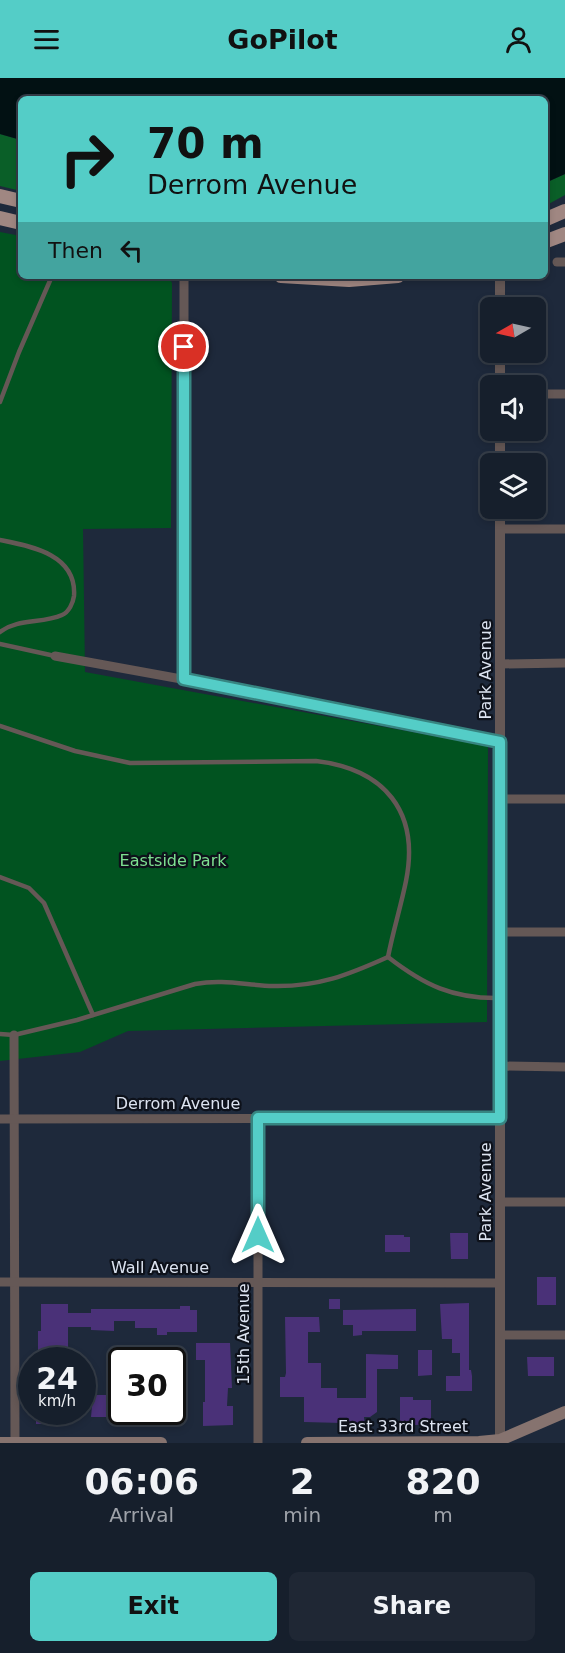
<!DOCTYPE html>
<html lang="en">
<head>
<meta charset="utf-8">
<style>
	body { margin:0; font-family:"DejaVu Sans",sans-serif; background:#1f2734; color:#f1f3f6; height:100vh; display:flex; flex-direction:column; font-size:22px; white-space:nowrap }
	* { box-sizing:border-box; margin:0 }
	p { font-size:20px; color:#9ea2a9 }
	.icon { flex:none; width:33px; height:33px; fill:none; stroke:currentColor; stroke-width:2; stroke-linecap:round; stroke-linejoin:round }
	.map { position:relative; height:1365px; overflow:hidden }
	.panel { display:flex; flex-direction:column; background:#161f2c; flex:1 }
	.panel>* { flex:none }
	.top-card { position:absolute; left:18px; top:18px; width:530px; height:183px; border-radius:9px; box-shadow:0 3px 9px #0003,0 0 0 2px #353d48; background:#54cdc7; color:#111; overflow:hidden }
	.needle { width:39px; rotate:261deg }
	.controls { position:absolute; left:480px; top:219px; display:grid; gap:12px }
	.controls a { display:grid; place-items:center; width:66px; height:66px; border-radius:9px; background:#161f2c; box-shadow:0 3px 9px #0003,0 0 0 2px #353d48; font-size:30px }
	.speed { position:absolute; left:18px; top:1269px; display:flex; gap:12px; font-size:30px; font-weight:700; text-align:center }
	.speed>* { display:grid; place-content:center; width:78px; height:78px; border-radius:50%; background:#161f2c; box-shadow:0 3px 9px #0003,0 0 0 2px #353d48; line-height:1 }
	.speed small { font-size:15px; font-weight:400 }
	.speed .limit { border:3px solid #111; border-radius:9px; background:#fff; color:#111 }
	.pin { position:absolute; display:grid; place-items:center; width:51px; height:51px; color:#fff; margin:-26px; border:3px solid #fff; border-radius:50%; box-shadow:0 2px 6px #0007 }
	.me { position:absolute; width:66px; margin:-33px; rotate:0deg; stroke-linejoin:round; filter:drop-shadow(0 0 4px #0008) }
	.turn { display:flex; align-items:center; gap:21px; height:126px; padding:0 30px; font-size:27px }
	.turn .icon { width:78px; height:78px; stroke-width:2.5 }
	.turn b { display:block; font-size:42px; line-height:51px }
	.then { display:flex; align-items:center; height:57px; padding:0 30px; background:#0003; gap:12px; font-size:22px }
	.eta { display:flex; justify-content:space-evenly; align-items:center; height:102px; text-align:center }
	.eta b { font-size:36px; font-weight:800; line-height:42px }
	.action { display:flex; gap:12px; margin-top:auto; padding:12px 30px }
	.action a { flex:1; height:69px; border-radius:9px; background:#54cdc7; color:#111; font-size:24px; font-weight:800; line-height:69px; text-align:center }
	.action a+a { background:#1f2734; color:#f1f3f6 }
	header { display:flex; justify-content:space-between; align-items:center; height:78px; padding:0 30px; background:#54cdc7; color:#111; font-size:27px; font-weight:800 }
	.map>svg:first-child { display:block }
</style>
</head>
<body>
<header><svg class="icon" aria-label="menu" viewBox="0 0 24 24"><path d="M4 6h16M4 12h16M4 18h16"/></svg>GoPilot<svg class="icon" aria-label="person" viewBox="0 0 24 24"><circle cx="12" cy="8" r="4"/><path d="M4 21q1-7 8-7t8 7"/></svg></header>
<div class="map">
<svg width="565" height="1365" viewBox="0 0 565 1365">
	<rect width="100%" height="100%" fill="#1e293b"/>
	<path fill="#015320" d="M0,154L21,158V198H168L172,205L171,450L83,451L85,594L488,668L487,944L128,953L80,974L0,983Z"/>
	<g fill="#0a5f28">
		<path d="M0,56L21,62V113L0,108Z"/>
		<path d="M565,96V117L545,128V105Z"/>
	</g>
	<path fill="#021113" d="M0,0H565V96L545,105L544,21H21V62L0,56Z"/>
	<g fill="#4a3178">
		<path d="M450,1155H468V1181H451Z"/>
		<path d="M385,1157H404V1159H410V1174H385Z"/>
		<rect x="537" y="1199" width="19" height="28"/>
		<rect x="329" y="1221" width="11" height="10"/>
		<path d="M469,1225V1292H471L472,1298V1313H446V1298H460V1275H452V1261H442L440,1226Z"/>
		<path d="M41,1226H68V1235H91V1231H180V1228H190V1232H197V1254H167V1257H157V1250H135V1243H114V1253L91,1252V1249H68V1282H40V1272H38V1253H41Z"/>
		<path d="M416,1231V1253H362V1257L353,1258V1247H343V1232Z"/>
		<path d="M285,1239H319L320,1254H308V1285H321V1310H337V1320H366V1276L398,1277V1291H377V1334L370,1339H364L365,1349H342V1345L304,1344V1319H280V1299H285L286,1295Z"/>
		<path d="M196,1265H230L232,1310H228L227,1328H233V1347L203,1348V1324H205V1282H196Z"/>
		<rect x="163" y="1272" width="11" height="10"/>
		<path d="M418,1272H432V1297L418,1298Z"/>
		<path d="M527,1279H554V1298H528Z"/>
		<path d="M110,1307H122V1334H173V1344L133,1346V1342L110,1343V1339H91L93,1317H110Z"/>
		<path d="M400,1319H413V1322H431V1346L400,1348Z"/>
		<rect x="36" y="1334" width="23" height="12"/>
	</g>
	<g fill="none" stroke-linecap="round" stroke-linejoin="round">
		<g stroke="#655856" stroke-width="4.5">
			<path d="M0,324L19,274L52,198"/>
			<path d="M0,462C30,468 77,476 74,518C73,525 69,534 62,537C42,546 18,540 0,554"/>
			<path d="M0,566L55,578"/>
			<path d="M0,648L75,673L130,685L316,683C384,691 420,733 406,803C401,828 393,853 388,879"/>
			<path d="M0,799L29,810L44,825L93,937"/>
			<path d="M388,879C424,907 453,921 500,920"/>
			<path d="M0,956L14,957L77,942L195,906C223,901 245,907 273,908C318,909 348,897 388,879"/>
		</g>
		<g stroke="#655856" stroke-width="9">
			<path d="M557,184H565"/>
			<path d="M536,316H565"/>
			<path d="M500,451H565"/>
			<path d="M55,578L258,615L500,664"/>
			<path d="M500,586L565,585"/>
			<path d="M184,601V198"/>
			<path d="M500,721H565"/>
			<path d="M500,854H565"/>
			<path d="M14,957L15,1365"/>
			<path d="M500,988L565,989"/>
			<path d="M0,1041L500,1040"/>
			<path d="M500,1124H565"/>
			<path d="M0,1204L500,1205"/>
			<path d="M500,1257H565"/>
			<path d="M258,1365V1040"/>
		</g>
		<g stroke="#655856" stroke-width="10">
			<path d="M500,230V198"/>
			<path d="M500,308V274"/>
			<path d="M500,386V352"/>
			<path d="M500,430V1365"/>
		</g>
		<g stroke="#86736f" stroke-width="12">
			<path d="M0,1365H161"/>
			<path d="M307,1365L479,1364L500,1362L565,1334"/>
		</g>
		<g stroke="#a08782" stroke-width="14">
			<path d="M0,118L21,123"/>
			<path d="M0,140L21,145"/>
			<path d="M544,142L565,133"/>
			<path d="M544,164L565,156"/>
			<path d="M281,198L349,202L398,198"/>
		</g>
	</g>
	<g fill="none" stroke-linecap="round" stroke-linejoin="round">
		<g stroke="#378581" stroke-width="15">
			<path id="route" d="M184,269V601L500,664V1040H258V1157"/>
		</g>
		<use href="#route" stroke="#54cdc7" stroke-width="10"/>
	</g>
	<g text-anchor="middle" dominant-baseline="central" stroke-width="4.5" stroke-linejoin="round" paint-order="stroke">
		<g font-size="16" fill="#dce3f0" stroke="#0d111a">
			<text transform="translate(485 592) rotate(-90)">Park Avenue</text>
			<text x="178" y="1025">Derrom Avenue</text>
			<text transform="translate(485 1114) rotate(-90)">Park Avenue</text>
			<text x="160" y="1189">Wall Avenue</text>
			<text transform="translate(243 1256) rotate(-90)">15th Avenue</text>
			<text x="403" y="1348">East 33rd Street</text>
		</g>
		<g font-size="16" fill="#7de091" stroke="#0d111a">
			<text x="173" y="782">Eastside Park</text>
		</g>
	</g>
</svg>
<div class="controls">
<a><svg class="needle" viewBox="-14 -14 28 28"><path d="M0-13l5 13h-10z" fill="#e53935"/><path d="M0 13l5-13h-10z" fill="#9ea2a9"/></svg></a>
<a><svg class="icon" aria-label="sound" viewBox="0 0 24 24"><path d="M4 9h4l5-4v14l-5-4H4zM17 9q2 3 0 6"/></svg></a>
<a><svg class="icon" aria-label="layers" viewBox="0 0 24 24"><path d="M12 4l9 5-9 5-9-5zM3 14l9 5 9-5"/></svg></a>
</div>
<div class="speed"><div>24<small>km/h</small></div><div class="limit">30</div></div>
<div class="pin" style="left:184px;top:269px;background:#d93025"><svg class="icon" aria-label="arrive" viewBox="0 0 24 24"><path d="M6 21V4h12l-3 4 3 4H6"/></svg></div>
<svg class="me" style="left:258px;top:1157px" viewBox="-20 -20 40 40"><path d="M0-17L14 15 0 8-14 15z" fill="#54cdc7" stroke="#fff" stroke-width="4"/></svg>
<div class="top-card">
<div class="turn"><svg class="icon" aria-label="right" viewBox="0 0 24 24"><path d="M7 20v-9h11M14 6l5 5-5 5"/></svg><div><b>70 m</b>Derrom Avenue</div></div>
<div class="then">Then<svg class="icon" aria-label="left" viewBox="0 0 24 24"><path d="M17 20v-9H6M10 6l-5 5 5 5"/></svg></div>
</div>
</div>
<section class="panel">
<div class="eta">
<div><b>06:06</b><p>Arrival</p></div>
<div><b>2</b><p>min</p></div>
<div><b>820</b><p>m</p></div>
</div>
<div class="action"><a>Exit</a><a>Share</a></div>
</section>
</body>
</html>
